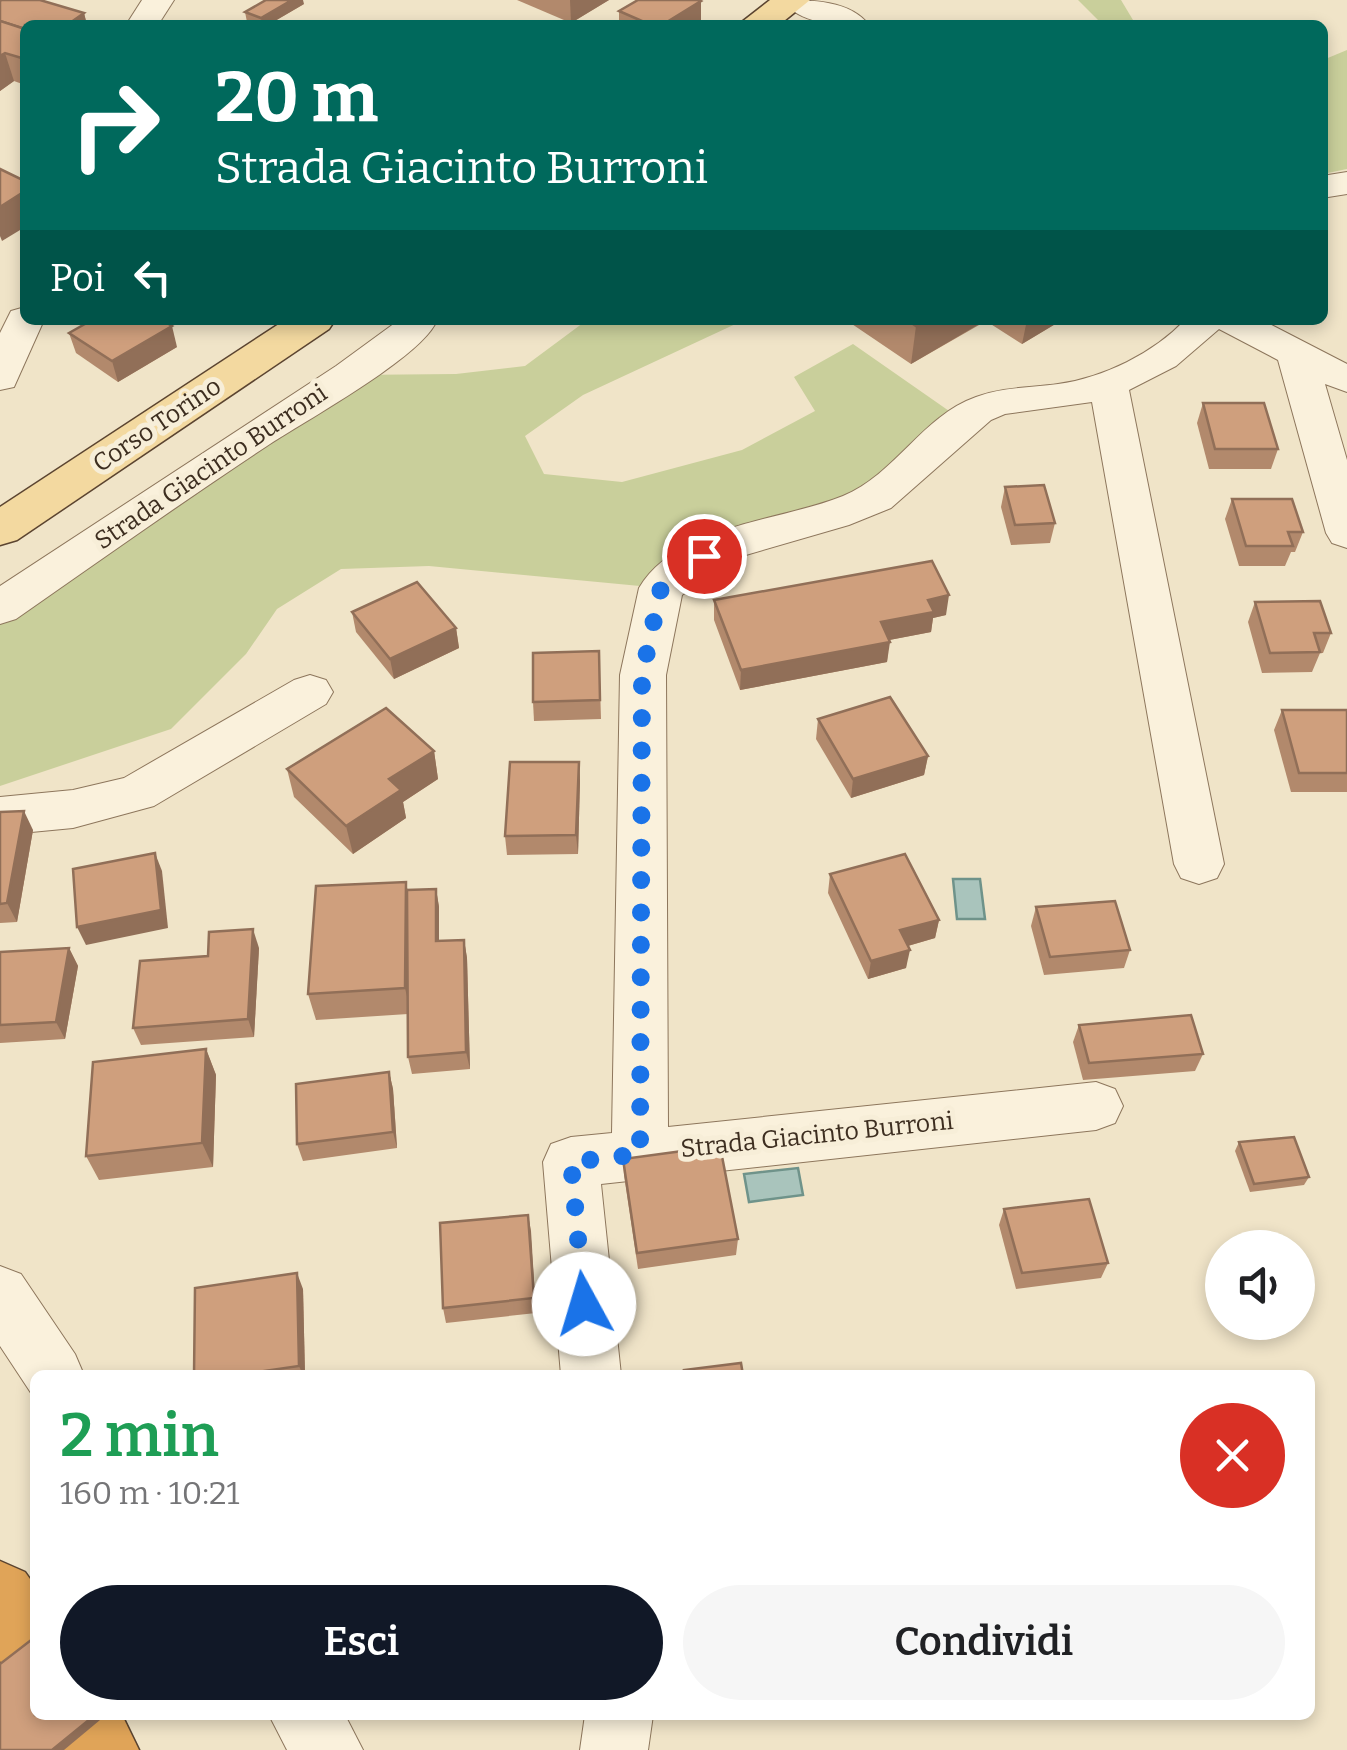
<!DOCTYPE html>
<html lang="it">
<head>
<meta charset="utf-8">
<style>
	body { margin:0; font-family:Bitter,serif; background:#f6f6f6; color:#202124; height:100vh; display:flex; flex-direction:column; font-size:38px; white-space:nowrap }
	* { box-sizing:border-box; margin:0 }
	p { font-size:32px; color:#757577 }
	.icon { flex:none; width:55px; height:55px; fill:none; stroke:currentColor; stroke-width:2; stroke-linecap:round; stroke-linejoin:round }
	.map { position:relative; flex:1; overflow:hidden }
	.panel { position:absolute; left:30px; top:1370px; width:1285px; height:350px; display:flex; flex-direction:column; background:#fff; border-radius:15px; box-shadow:0 5px 15px #0003 }
	.panel>* { flex:none }
	.banner { position:absolute; left:20px; top:20px; width:1308px; height:305px; border-radius:15px; box-shadow:0 5px 15px #0003; background:#00695c; color:#fff; overflow:hidden }
	.fabs { position:absolute; left:1205px; top:1230px; display:grid; gap:20px }
	.fabs a { display:grid; place-items:center; width:110px; height:110px; border-radius:50%; background:#fff; box-shadow:0 5px 15px #0003; font-size:50px }
	.pin { position:absolute; display:grid; place-items:center; width:85px; height:85px; color:#fff; margin:-42px; border:5px solid #fff; border-radius:50%; box-shadow:0 2px 10px #0007 }
	.me { position:absolute; width:110px; margin:-55px; rotate:354deg; stroke-linejoin:round; filter:drop-shadow(0 0 8px #0008) }
	.turn { display:flex; align-items:center; gap:35px; height:210px; padding:0 30px; font-size:45px }
	.turn .icon { width:130px; height:130px; stroke-width:2.5 }
	.turn b { display:block; font-size:70px; line-height:85px }
	.then { display:flex; align-items:center; height:95px; padding:0 30px; background:#0003; gap:20px; font-size:38px }
	.round { display:grid; place-items:center; flex:none; width:105px; height:105px; border-radius:52px; background:#f6f6f6 }
	.overview { display:flex; align-items:center; justify-content:space-between; height:170px; padding:0 30px }
	h1 { font-size:60px; font-weight:600; line-height:75px; color:#1e9e55 }
	.primary-button { display:flex; gap:20px; margin-top:auto; padding:20px 30px }
	.primary-button a { flex:1; height:115px; border-radius:60px; background:#111827; color:#fff; font-size:40px; font-weight:600; line-height:115px; text-align:center }
	.primary-button a+a { background:#f6f6f6; color:#202124 }
	.map>svg:first-child { display:block }
</style>
</head>
<body>
<div class="map">
<svg width="1347" height="1750" viewBox="0 0 1347 1750">
	<rect width="100%" height="100%" fill="#f0e4c8"/>
	<g fill="#c9cf9b">
		<path d="M1078,0H1121L1136,25H1103Z"/>
		<path d="M1347,50V169L1323,174V60Z"/>
		<path d="M587,320L742,321L583,395L525,436L544,474L622,482L742,450L815,411L794,377L853,344L962,420L879,496L661,588L429,566L341,569L277,609L246,654L171,729L0,786V608L350,375L456,374L525,366Z"/>
	</g>
	<g fill="#a9c4bc" stroke="#6f938a" stroke-width="2.5">
		<path d="M953,879H980L985,919H957Z"/>
		<path d="M798,1168L803,1195L749,1202L744,1174Z"/>
	</g>
	<g fill="none" stroke-linecap="round" stroke-linejoin="round">
		<g stroke="#8d765c" stroke-width="2">
			<g id="street">
				<path d="M142,0H174L158,25H126Z"/>
				<path d="M782,0C811,0 850,0 869,25C840,25 801,26 782,0Z"/>
				<path d="M1347,172V194L1322,198V176Z"/>
				<path d="M25,307V320H44L14,387L0,390V333L11,311Z"/>
				<path d="M399,320H437C424,356 303,422 267,446C182,502 99,561 16,619L0,624V586L336,366Z"/>
				<path d="M1185,320H1262L1347,364V392L1325,384L1347,460V548L1332,543L1326,533L1278,360L1219,329L1176,366L1129,390L1224,864L1217,878L1199,884L1181,878L1174,864L1092,402L1005,414L991,420L891,508L849,525L739,557L682,595L666,675L668,1127L1096,1082L1115,1089L1123,1106L1115,1123L1096,1130L601,1184L621,1375H561L543,1162L551,1144L571,1137L612,1133L620,675L639,588C676,525 782,521 843,496C896,474 922,416 976,397C1003,387 1030,388 1058,384C1103,378 1154,353 1185,320Z"/>
				<path d="M310,675L326,680L333,692L326,704L154,806L73,828L0,835V797L73,790L124,778L294,680Z"/>
				<path d="M0,1266L21,1274L75,1354L84,1375H35L33,1396L0,1346Z"/>
				<path d="M269,1715H345L363,1750H287Z"/>
				<path d="M585,1715H653L648,1750H580Z"/>
			</g>
		</g>
		<g stroke="#5b4430" stroke-width="3">
			<g id="primary">
				<path d="M770,0H810L779,25H738Z"/>
				<path d="M285,320H335L329,329L17,540L0,545V507Z"/>
			</g>
		</g>
		<g stroke="#5b4430" stroke-width="3">
			<g id="highway">
				<path d="M0,1561L25,1572L35,1586V1685L9,1675L0,1661Z"/>
				<path d="M41,1715H122L139,1750H57Z"/>
			</g>
		</g>
		<use href="#street" fill="#faf1dc" fill-rule="evenodd"/>
		<use href="#primary" fill="#f3d9a0" fill-rule="evenodd"/>
		<use href="#highway" fill="#e0a458" fill-rule="evenodd"/>
	</g>
	<g fill="#b2896c">
		<path d="M0,0L84,13L87,25H25V85L14,81L0,91Z"/>
		<path d="M517,0H609L571,23Z"/>
		<path d="M701,1V20L693,25H619V11Z"/>
		<path d="M304,4L268,25H255L247,22L245,12Z"/>
		<path d="M846,320H1062L1022,344L986,321L911,364Z"/>
		<path d="M69,333L177,347L118,382L76,353Z"/>
		<path d="M1203,403L1278,449L1271,469H1209L1197,423Z"/>
		<path d="M1005,487L1055,523L1050,543L1011,545L1001,507Z"/>
		<path d="M1232,499L1303,532L1295,552H1291L1285,566H1239L1225,519Z"/>
		<path d="M714,600L946,615L933,618L931,632L889,640L887,662L740,690L714,620Z"/>
		<path d="M1255,602L1331,633L1323,653H1320L1312,672L1262,673L1248,622Z"/>
		<path d="M352,612L456,628L459,648L394,679L356,632Z"/>
		<path d="M599,651L601,719L534,721L533,702Z"/>
		<path d="M1282,710H1347V792H1291L1274,730Z"/>
		<path d="M818,719L928,756L924,775L851,798L816,739Z"/>
		<path d="M434,751L438,779L403,802L406,818L353,854L294,797L287,769Z"/>
		<path d="M579,762L580,781L578,854L507,855L505,836Z"/>
		<path d="M0,812L33,830L17,922L0,923Z"/>
		<path d="M830,874L939,920L935,938L908,946L906,968L868,979L828,893Z"/>
		<path d="M406,882L407,890L436,889L439,907V941L464,940L467,958L470,1069L412,1074L408,1057V1014L316,1020L308,994Z"/>
		<path d="M1036,907L1130,950L1124,968L1044,975L1031,926Z"/>
		<path d="M69,948L78,966L65,1039L0,1043V952Z"/>
		<path d="M259,948L254,1037L141,1045L133,1028Z"/>
		<path d="M1079,1025L1203,1054L1195,1071L1083,1080L1073,1042Z"/>
		<path d="M206,1049L216,1075L213,1167L99,1180L86,1156Z"/>
		<path d="M389,1072L393,1089L397,1148L303,1161L297,1144Z"/>
		<path d="M1239,1142L1309,1177L1304,1185L1250,1192L1235,1151Z"/>
		<path d="M623,1159L738,1239L736,1255L638,1269L624,1175Z"/>
		<path d="M1004,1209L1108,1263L1101,1278L1016,1289L999,1225Z"/>
		<path d="M528,1215L536,1313L446,1323L443,1308Z"/>
		<path d="M303,1289L305,1375H194Z"/>
	</g>
	<g fill="#916f58">
		<path d="M292,0H303L304,4L268,25H262L261,18Z"/>
		<path d="M570,0H609L571,23Z"/>
		<path d="M701,1V20L693,25H662Z"/>
		<path d="M84,13L87,25H67Z"/>
		<path d="M5,53L14,81L0,91V56Z"/>
		<path d="M25,191V227L2,241L0,236V207Z"/>
		<path d="M927,320H986L911,364L916,326Z"/>
		<path d="M1027,320H1062L1022,344Z"/>
		<path d="M172,326L177,347L118,382L112,361Z"/>
		<path d="M949,595L946,615L933,618L931,632L879,642L881,622L928,600Z"/>
		<path d="M456,628L459,648L394,679L390,659Z"/>
		<path d="M890,642L887,662L740,690L741,670Z"/>
		<path d="M434,751L438,779L403,802L406,818L353,854L346,826L389,779Z"/>
		<path d="M928,756L924,775L851,798L853,779Z"/>
		<path d="M579,762L580,781L578,854L576,835Z"/>
		<path d="M24,811L33,830L17,922L7,903Z"/>
		<path d="M155,853L162,871L168,928L86,945L77,927Z"/>
		<path d="M406,882L411,909V1014L405,988Z"/>
		<path d="M436,889L439,907V960L436,941Z"/>
		<path d="M939,920L935,938L897,949L900,930Z"/>
		<path d="M253,929L259,948L254,1037L248,1019Z"/>
		<path d="M464,940L467,958L470,1069L466,1052Z"/>
		<path d="M69,948L78,966L65,1039L56,1022Z"/>
		<path d="M910,950L906,968L868,979L871,961Z"/>
		<path d="M206,1049L216,1075L213,1167L202,1143Z"/>
		<path d="M389,1072L393,1089L397,1148L393,1132Z"/>
		<path d="M528,1215L531,1231L536,1313L534,1298Z"/>
		<path d="M297,1273L303,1289L305,1375H303L299,1366Z"/>
		<path d="M95,1715H106L64,1750H52Z"/>
	</g>
	<g fill="#cf9f7d" stroke="#916f58" stroke-width="2.5">
		<path d="M2,0H40L84,13L67,25H25V29L0,21V1Z"/>
		<path d="M266,0H292L261,18L245,12Z"/>
		<path d="M638,0H699L701,1L662,25H651L619,11Z"/>
		<path d="M0,21L25,29V59L5,53L0,56Z"/>
		<path d="M0,169L25,181V191L0,207Z"/>
		<path d="M92,320H162L172,326L112,361L69,333Z"/>
		<path d="M907,320H927L916,326Z"/>
		<path d="M1203,403H1264L1278,449H1215Z"/>
		<path d="M1044,485L1055,523L1015,525L1005,487Z"/>
		<path d="M1232,499H1292L1303,532H1288L1293,546H1246Z"/>
		<path d="M932,561L949,595L928,600L934,612L881,622L890,642L741,670L714,600Z"/>
		<path d="M417,582L456,628L390,659L352,612Z"/>
		<path d="M1320,601L1331,633H1314L1320,652L1270,653L1255,602Z"/>
		<path d="M599,651L600,700L533,702V653Z"/>
		<path d="M890,697L928,756L853,779L818,719Z"/>
		<path d="M386,708L434,751L389,779L401,790L346,826L287,769Z"/>
		<path d="M1282,710H1347V773H1299Z"/>
		<path d="M510,762H579L576,835L505,836Z"/>
		<path d="M24,811L7,903L0,904V812Z"/>
		<path d="M155,853L161,910L77,927L73,869Z"/>
		<path d="M905,854L939,920L900,930L910,950L871,961L830,874Z"/>
		<path d="M406,882L405,988L308,994L316,886Z"/>
		<path d="M436,889V941L464,940L466,1052L408,1057L407,890Z"/>
		<path d="M1115,901L1130,950L1050,957L1036,907Z"/>
		<path d="M253,929L248,1019L133,1028L140,961L208,956L209,932Z"/>
		<path d="M69,948L56,1022L0,1025V952Z"/>
		<path d="M1191,1015L1203,1054L1089,1063L1079,1025Z"/>
		<path d="M206,1049L202,1143L86,1156L93,1062Z"/>
		<path d="M389,1072L393,1132L297,1144L296,1084Z"/>
		<path d="M1294,1137L1309,1177L1254,1184L1239,1142Z"/>
		<path d="M720,1146L738,1239L637,1253L623,1159Z"/>
		<path d="M1089,1199L1108,1263L1022,1273L1004,1209Z"/>
		<path d="M528,1215L534,1298L443,1308L440,1223Z"/>
		<path d="M297,1273L299,1366L237,1375H194L195,1288Z"/>
		<path d="M741,1363L743,1375H685L684,1370Z"/>
		<path d="M35,1637V1715H95L52,1750H0V1664Z"/>
	</g>
	<g fill="none" stroke-linecap="round" stroke-linejoin="round">
		<path stroke="#1a73e8" stroke-width="18" stroke-dasharray="0 32.4" d="M584,1304L571,1162L640,1154L642,675L661,588L704,556"/>
	</g>
	<g text-anchor="middle" dominant-baseline="central" stroke-width="10" stroke-linejoin="round" paint-order="stroke">
		<g font-size="25" fill="#3d2e20" stroke="#f7eed8">
			<text transform="translate(157 425) rotate(-34)">Corso Torino</text>
			<text transform="translate(211 467) rotate(-34)">Strada Giacinto Burroni</text>
			<text transform="translate(817 1135) rotate(-6)">Strada Giacinto Burroni</text>
		</g>
	</g>
</svg>
<div class="fabs">
<a><svg class="icon" aria-label="sound" viewBox="0 0 24 24"><path d="M4 9h4l5-4v14l-5-4H4zM17 9q2 3 0 6"/></svg></a>
</div>
<div class="pin" style="left:704px;top:556px;background:#d93025"><svg class="icon" aria-label="arrive" viewBox="0 0 24 24"><path d="M6 21V4h12l-3 4 3 4H6"/></svg></div>
<svg class="me" style="left:584px;top:1304px" viewBox="-20 -20 40 40"><circle r="19" fill="#fff"/><path d="M0-13L10 11 0 6-10 11z" fill="#1a73e8"/></svg>
<div class="banner">
<div class="turn"><svg class="icon" aria-label="right" viewBox="0 0 24 24"><path d="M7 20v-9h11M14 6l5 5-5 5"/></svg><div><b>20 m</b>Strada Giacinto Burroni</div></div>
<div class="then">Poi<svg class="icon" aria-label="left" viewBox="0 0 24 24"><path d="M17 20v-9H6M10 6l-5 5 5 5"/></svg></div>
</div>
<section class="panel">
<div class="overview"><div><h1>2 min</h1><p>160 m · 10:21</p></div><a class="round" style="background:#d93025;color:#fff"><svg class="icon" aria-label="close" viewBox="0 0 24 24"><path d="M6 6l12 12M18 6L6 18"/></svg></a></div>
<div class="primary-button"><a>Esci</a><a>Condividi</a></div>
</section>
</div>
</body>
</html>
